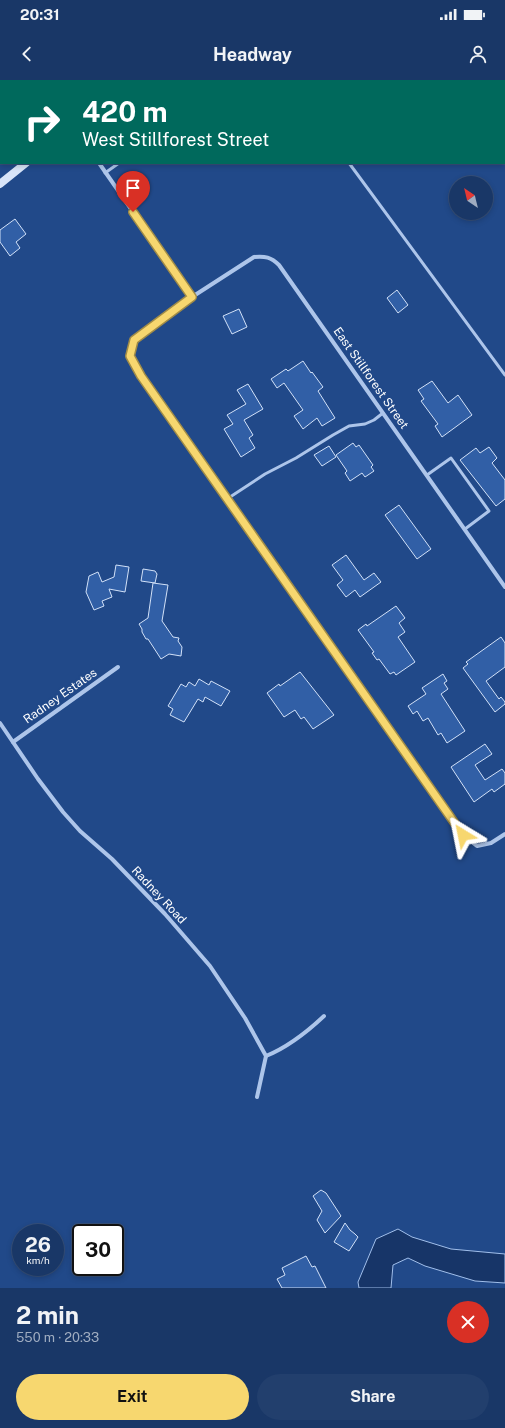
<!DOCTYPE html>
<html lang="en">
<head>
<meta charset="utf-8">
<style>
	body { margin:0; font-family:"Public Sans",sans-serif; background:#223f6d; color:#f1f3f6; height:100vh; display:flex; flex-direction:column; font-size:15px; white-space:nowrap }
	* { box-sizing:border-box; margin:0 }
	p { font-size:13px; color:#9facc0 }
	.icon { flex:none; width:22px; height:22px; fill:none; stroke:currentColor; stroke-width:2; stroke-linecap:round; stroke-linejoin:round }
	.map { position:relative; height:1208px; overflow:hidden }
	.panel { display:flex; flex-direction:column; background:#193767; flex:1 }
	.panel>* { flex:none }
	.top-card { position:absolute; left:0px; top:0px; width:505px; height:84px; box-shadow:0 2px 6px #0003,0 0 0 1px #37517b; background:#00695c; color:#fff; overflow:hidden }
	.needle { width:26px; rotate:325deg }
	.buttons { position:absolute; left:449px; top:96px; display:grid; gap:8px }
	.buttons a { display:grid; place-items:center; width:44px; height:44px; border-radius:50%; background:#193767; box-shadow:0 2px 6px #0003,0 0 0 1px #37517b; font-size:20px }
	.speed { position:absolute; left:12px; top:1144px; display:flex; gap:8px; font-size:20px; font-weight:700; text-align:center }
	.speed>* { display:grid; place-content:center; width:52px; height:52px; border-radius:50%; background:#193767; box-shadow:0 2px 6px #0003,0 0 0 1px #37517b; line-height:1 }
	.speed small { font-size:10px; font-weight:400 }
	.speed .limit { border:2px solid #111; border-radius:6px; background:#fff; color:#111 }
	.pin { position:absolute; display:grid; place-items:center; width:34px; height:34px; color:#fff; margin:-41px -17px; border-radius:50% 50% 50% 0; rotate:-45deg; box-shadow:0 0 4px #0007 }
	.pin .icon { rotate:45deg }
	.me { position:absolute; width:44px; margin:-22px; rotate:325deg; stroke-linejoin:round; filter:drop-shadow(0 0 3px #0008) }
	.turn { display:flex; align-items:center; gap:14px; height:84px; padding:0 16px; font-size:18px }
	.turn .icon { width:52px; height:52px; stroke-width:2.5 }
	.turn b { display:block; font-size:28px; line-height:34px }
	.round { display:grid; place-items:center; flex:none; width:42px; height:42px; border-radius:21px; background:#223f6d }
	.headline { display:flex; align-items:center; justify-content:space-between; height:68px; padding:0 16px }
	h1 { font-size:24px; font-weight:700; line-height:30px }
	.primary-button { display:flex; gap:8px; margin-top:auto; padding:8px 16px }
	.primary-button a { flex:1; height:46px; border-radius:24px; background:#f7d76f; color:#111; font-size:16px; font-weight:700; line-height:46px; text-align:center }
	.primary-button a+a { background:#223f6d; color:#f1f3f6 }
	.status { display:flex; justify-content:space-between; align-items:center; height:28px; padding:0 20px; background:#193767; direction:ltr }
	.status svg { height:11px; fill:currentColor }
	header { display:flex; justify-content:space-between; align-items:center; height:52px; padding:0 16px; background:#193767; font-size:18px; font-weight:700 }
	.map>svg:first-child { display:block }
</style>
</head>
<body>
<div class="status"><b>20:31</b><svg viewBox="0 0 49 12"><path d="M0 12V9h3v3zM5 12V6h3v6zM10 12V3h3v9zM15 12V0h3v12zM26 1h20v11H26zM47 4h2v5h-2z"/></svg></div>
<header><svg class="icon" aria-label="back" viewBox="0 0 24 24"><path d="M15 5l-7 7 7 7"/></svg>Headway<svg class="icon" aria-label="person" viewBox="0 0 24 24"><circle cx="12" cy="8" r="4"/><path d="M4 21q1-7 8-7t8 7"/></svg></header>
<div class="map">
<svg width="505" height="1208" viewBox="0 0 505 1208">
	<rect width="100%" height="100%" fill="#214989"/>
	<path fill="#173568" stroke="#a1bfeb" d="M398,1149L412,1157L451,1169L505,1174V1203L475,1201L425,1186L408,1178L393,1185L391,1208H359L358,1202L376,1159Z"/>
	<g fill="#315fa6" stroke="#d2e1f8">
		<path d="M15,139L26,154L16,162L20,168L10,176L0,162V150Z"/>
		<path d="M397,210L408,225L398,233L387,218Z"/>
		<path d="M239,229L247,247L232,254L223,236Z"/>
		<path d="M303,281L311,293L312,292L323,307L318,311L335,338L322,346L317,338L303,349L294,336L303,330L284,303L277,308L271,299L286,289L288,291Z"/>
		<path d="M432,301L448,323L458,315L472,335L442,357L435,346L438,344L421,321L424,319L418,310Z"/>
		<path d="M248,304L263,329L244,340L253,355L249,358L255,368L241,377L224,349L233,344L227,335L246,324L237,310Z"/>
		<path d="M353,363L356,367L359,365L373,385L371,387L374,391L365,397L362,393L350,401L345,393L347,391L336,375Z"/>
		<path d="M329,366L336,377L322,386L314,375Z"/>
		<path d="M489,367L497,378L492,383L505,400V419L496,426L460,380L476,368L480,373Z"/>
		<path d="M399,425L431,469L417,479L385,435Z"/>
		<path d="M346,475L364,500L374,493L381,502L360,517L355,510L346,517L337,505L343,500L332,485Z"/>
		<path d="M116,485L129,487L125,512L109,509L112,517L102,521L104,526L94,530L86,512L89,496L98,492L102,502L114,497Z"/>
		<path d="M143,489L155,491L157,494L155,503L141,501Z"/>
		<path d="M153,503L168,505L162,541L173,557L179,558L178,561L182,567L181,576L169,574L161,579L148,559H146L142,552V549L139,544L148,538Z"/>
		<path d="M396,526L405,538L399,543L405,552L398,557L415,582L396,595L394,592L390,594L379,579L377,580L372,573L374,572L358,550L366,544L367,546Z"/>
		<path d="M501,557L505,563V587L486,601L499,619L501,617L505,622V624L495,632L463,588L468,584L466,582Z"/>
		<path d="M300,592L334,635L313,649L304,637L301,639L295,630L284,637L267,613L279,604L280,606Z"/>
		<path d="M443,594L447,601L444,603L448,609L441,614L465,651L447,663L441,653L438,655L428,638L423,641L417,631L413,634L408,626L426,614L422,608Z"/>
		<path d="M199,599L209,605L211,601L230,611L221,626L205,617L203,622L198,619L184,642L170,635L173,629L168,626L181,604L186,607L189,602L195,606Z"/>
		<path d="M485,664L492,674L475,685L485,700L502,689L505,693V704L494,712L492,709L474,722L451,687Z"/>
		<path d="M321,1110L326,1113L341,1136L325,1153L317,1140L322,1131L313,1116Z"/>
		<path d="M345,1143L350,1150L355,1154L358,1157L349,1171L334,1162Z"/>
		<path d="M306,1176L312,1187L315,1186L326,1208H282L277,1199L285,1195L282,1188Z"/>
	</g>
	<g fill="none" stroke-linecap="round" stroke-linejoin="round">
		<g stroke="#adc5ea" stroke-width="3">
			<path d="M289,0L290,1"/>
			<path d="M349,83L505,295"/>
			<path d="M105,93L119,83"/>
			<path d="M427,395L451,378L489,431L465,449"/>
			<path d="M227,419L265,394L296,378L333,355L349,346L365,344L374,340L383,333"/>
		</g>
		<g stroke="#adc5ea" stroke-width="4">
			<path d="M99,83L192,217"/>
			<path d="M505,507L279,185C271,177 265,176 254,177L192,217L134,260L130,276L141,296L463,755L477,766L491,763L505,754"/>
			<path d="M0,643L38,699L63,732L80,751L112,779L165,834L210,886L245,938L266,976L257,1017"/>
			<path d="M13,662L118,587"/>
			<path d="M266,976C288,967 307,952 324,936"/>
		</g>
		<path stroke="#adc5ea" stroke-width="7" d="M70,1V0"/>
		<g stroke="#d8e4f8" stroke-width="8">
			<path d="M83,1L84,0"/>
			<path d="M112,1L113,0"/>
			<path d="M0,80L1,79"/>
			<path d="M0,104L26,83"/>
		</g>
	</g>
	<g fill="none" stroke-linecap="round" stroke-linejoin="round">
		<g stroke="#a18c48" stroke-width="10">
			<path id="route" d="M133,132L192,217L134,260L130,276L141,296L463,755"/>
		</g>
		<use href="#route" stroke="#f7d76f" stroke-width="7"/>
	</g>
	<g text-anchor="middle" dominant-baseline="central" stroke-width="4" stroke-linejoin="round" paint-order="stroke">
		<g font-size="12" fill="#fff" stroke="#214989">
			<text transform="translate(371 298) rotate(55)">East Stillforest Street</text>
			<text transform="translate(60 616) rotate(-35)">Radney Estates</text>
			<text transform="translate(159 815) rotate(47)">Radney Road</text>
		</g>
	</g>
</svg>
<div class="buttons">
<a><svg class="needle" viewBox="-14 -14 28 28"><path d="M0-13l5 13h-10z" fill="#e53935"/><path d="M0 13l5-13h-10z" fill="#9facc0"/></svg></a>
</div>
<div class="speed"><div>26<small>km/h</small></div><div class="limit">30</div></div>
<div class="pin" style="left:133px;top:132px;background:#d93025"><svg class="icon" aria-label="arrive" viewBox="0 0 24 24"><path d="M6 21V4h12l-3 4 3 4H6"/></svg></div>
<svg class="me" style="left:463px;top:755px" viewBox="-20 -20 40 40"><path d="M0-17L14 15 0 8-14 15z" fill="#f7d76f" stroke="#fff" stroke-width="4"/></svg>
<div class="top-card">
<div class="turn"><svg class="icon" aria-label="right" viewBox="0 0 24 24"><path d="M7 20v-9h11M14 6l5 5-5 5"/></svg><div><b>420 m</b>West Stillforest Street</div></div>
</div>
</div>
<section class="panel">
<div class="headline"><div><h1>2 min</h1><p>550 m · 20:33</p></div><a class="round" style="background:#d93025;color:#fff"><svg class="icon" aria-label="close" viewBox="0 0 24 24"><path d="M6 6l12 12M18 6L6 18"/></svg></a></div>
<div class="primary-button"><a>Exit</a><a>Share</a></div>
</section>
</body>
</html>
